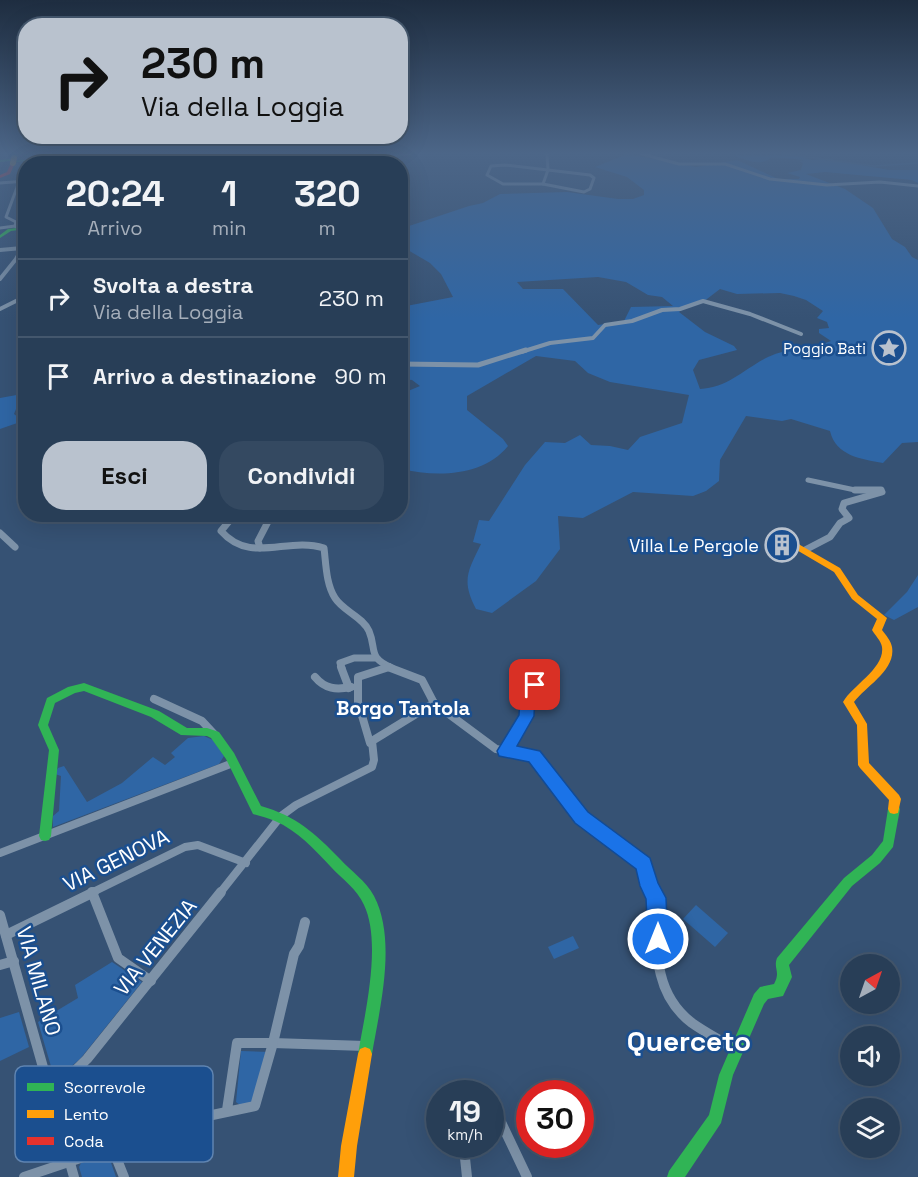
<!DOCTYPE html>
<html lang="it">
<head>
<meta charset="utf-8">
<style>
	body { margin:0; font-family:"Space Grotesk",sans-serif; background:#344961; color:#f1f3f6; height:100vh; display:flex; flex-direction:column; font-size:22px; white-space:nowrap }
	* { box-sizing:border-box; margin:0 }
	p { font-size:20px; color:#a5aeba }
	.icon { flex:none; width:33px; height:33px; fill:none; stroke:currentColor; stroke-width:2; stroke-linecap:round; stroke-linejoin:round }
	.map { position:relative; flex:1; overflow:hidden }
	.drawer { position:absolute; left:18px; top:156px; width:390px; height:366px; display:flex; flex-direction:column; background:#283e57; border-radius:24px; box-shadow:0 6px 24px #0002,0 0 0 2px #44576d }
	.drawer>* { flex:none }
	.banner { position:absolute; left:18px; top:18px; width:390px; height:126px; border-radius:24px; box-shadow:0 6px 24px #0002,0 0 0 2px #44576d; background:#b9c2ce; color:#111; overflow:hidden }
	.needle { width:39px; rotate:40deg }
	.fabs { position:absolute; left:840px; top:954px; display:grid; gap:12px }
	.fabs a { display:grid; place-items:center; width:60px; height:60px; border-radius:50%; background:#283e57; box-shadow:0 6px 24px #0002,0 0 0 2px #44576d; font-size:30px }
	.speed { position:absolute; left:426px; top:1080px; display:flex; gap:12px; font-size:30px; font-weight:700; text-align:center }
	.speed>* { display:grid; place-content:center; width:78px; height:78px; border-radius:50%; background:#283e57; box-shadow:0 6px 24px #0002,0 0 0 2px #44576d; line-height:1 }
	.speed small { font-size:15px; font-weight:400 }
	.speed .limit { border:9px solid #d22; background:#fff; color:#111 }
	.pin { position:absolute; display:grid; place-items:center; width:51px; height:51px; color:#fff; margin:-26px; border-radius:12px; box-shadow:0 3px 9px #0006 }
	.me { position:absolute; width:66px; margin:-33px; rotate:0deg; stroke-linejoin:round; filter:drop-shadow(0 0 4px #0008) }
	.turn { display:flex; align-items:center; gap:21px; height:126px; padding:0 24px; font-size:27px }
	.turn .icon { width:78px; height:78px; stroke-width:2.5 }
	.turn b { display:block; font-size:42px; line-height:51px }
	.eta { display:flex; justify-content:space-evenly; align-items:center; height:102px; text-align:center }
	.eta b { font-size:36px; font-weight:700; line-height:42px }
	.cta { display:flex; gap:12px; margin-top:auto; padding:12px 24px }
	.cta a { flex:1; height:69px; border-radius:24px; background:#b9c2ce; color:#111; font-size:24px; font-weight:700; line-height:69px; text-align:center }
	.cta a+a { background:#344961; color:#f1f3f6 }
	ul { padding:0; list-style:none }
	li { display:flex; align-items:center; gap:18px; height:78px; padding:0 24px; border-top:2px solid #44576d }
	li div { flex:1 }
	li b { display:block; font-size:22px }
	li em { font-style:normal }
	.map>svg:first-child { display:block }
</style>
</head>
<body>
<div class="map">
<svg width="918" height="1177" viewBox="0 0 918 1177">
	<rect width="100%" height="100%" fill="#365274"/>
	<g fill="#2f66a5" fill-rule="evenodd">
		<path d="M627,154L696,167L737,160L778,179H799L800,177L787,173L801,170L803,163L799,161L805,160L772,157C760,168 745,159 732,155H796L812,160L828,159L889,170H918V183L912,180L825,172L806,174L845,189L873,208L892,239L905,247L912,257L918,260V442L902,443L883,463C861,459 836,456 830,431L791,419L782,421L746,416L720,460L719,481L706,491L693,496L633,492L583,518L558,516L560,549L536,581L492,613L476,609C461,580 468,571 481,544L473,542L479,520L489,521L525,465L545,442L565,443L580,435L591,445L610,446L628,450L640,437L682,423L689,395L610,382L588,373L575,361L536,356L467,396V410L503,439L508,446C483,477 436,477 401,469V394L420,386L412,380L401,379V307L453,297L441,274L430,263L401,246L400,229L469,206L483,203L500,194L567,192L618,199H633L644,195V190L627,177L595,167ZM598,277L626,282L648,295L662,297L673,306L631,307L624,321L598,325L563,289H523L517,282ZM720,289L737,294L780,293L794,296L806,300L823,311L817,318L827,322L829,328L819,329V333L831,341C811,350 789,347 768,357C744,369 728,388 700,389L693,370L699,360L737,350L734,346L705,332L679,312L688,305L703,302Z"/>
		<path d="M22,394L14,414L23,421L0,429V398Z"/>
		<path d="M918,575V607L894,620L884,615L907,592Z"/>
		<path d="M204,736L213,740L224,756L219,764L53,827V816L59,811L61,776L55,774L58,768L64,766L87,802L122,783L153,757L165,765L175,757L171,753L188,738Z"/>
		<path d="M696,905L728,933L715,947L683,919Z"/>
		<path d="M573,936L579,948L554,959L548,947Z"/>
		<path d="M112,962L142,982L80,1059L55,1080L38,1022L78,998L75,985Z"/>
		<path d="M19,1012L29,1047L0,1061V1018Z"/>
		<path d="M241,1051L270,1052L254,1103L240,1105L236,1102Z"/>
		<path d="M109,1157L116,1177H82L79,1167L81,1163Z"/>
	</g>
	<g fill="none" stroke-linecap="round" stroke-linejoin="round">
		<path stroke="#3b618d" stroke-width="1.5" d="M784,154L874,166L918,163"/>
		<g stroke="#7d92a8" stroke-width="3">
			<path d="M103,154L107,164"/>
			<path d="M318,154L343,159L409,154"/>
			<path d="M642,154L679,164H725L770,179L827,185L880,182L918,186"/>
			<path d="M237,162L262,159"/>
			<path d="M135,164L231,160"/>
			<path d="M505,165L590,175L594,178L590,189L584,192L543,184H503L487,175L491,166Z"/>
			<path d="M0,183L26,181"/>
			<path d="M543,184L548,170L547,154"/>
			<path d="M15,226L16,222L6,217L19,182"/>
			<path d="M0,228L15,226L18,228"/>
			<path d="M19,233L26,234"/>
		</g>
		<g stroke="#7d92a8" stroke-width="4">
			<path d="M0,250L22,248"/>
			<path d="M0,279L16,259L26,241"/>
			<path d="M0,309L26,296"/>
			<path d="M521,352L550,343L593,338L605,325L632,321L662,310L680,309L703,301L750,314L801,334"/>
		</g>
		<g stroke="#7d92a8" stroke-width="5">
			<path d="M400,364L478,365L526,350"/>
			<path d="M808,480L855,490H881"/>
		</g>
		<g stroke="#7d92a8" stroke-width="7">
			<path d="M855,490H881"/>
			<path d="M235,514L221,531C251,565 287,536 324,548C326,564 326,584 335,598C343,611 363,617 369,631C377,650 367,657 392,668"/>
			<path d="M0,533L15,547"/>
			<path d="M260,548L258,541L272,514"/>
			<path d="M805,550L830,537L840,523L849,518L842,509L844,503L882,492"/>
			<path d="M342,668L340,663L354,658H376"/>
			<path d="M384,668L389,667"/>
		</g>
		<g stroke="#7d92a8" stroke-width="8">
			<path d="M341,667L349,688"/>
			<path d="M388,667L422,680L434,703"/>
			<path d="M315,677C325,689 336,690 351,687"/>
			<path d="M154,699L202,721L215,735"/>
			<path d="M434,703L496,749L534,756L581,817L644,864L649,886L653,893"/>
			<path d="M370,743L358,702V677L389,667"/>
			<path d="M505,751L526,716L528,697L544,674"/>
			<path d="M0,853L233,763"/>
			<path d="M91,893L185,847L198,845L246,863"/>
			<path d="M220,893L281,816L296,805L372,767L374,760L372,741L434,703"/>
		</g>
		<g stroke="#7d92a8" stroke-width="10">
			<path d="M92,892L118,958L151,981"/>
			<path d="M652,892L656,898C657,944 651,992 692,1023C706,1033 722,1041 736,1050"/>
			<path d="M0,915L74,1177"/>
			<path d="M305,922L299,946L294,954L273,1043L365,1046"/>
			<path d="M6,935L94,892"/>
			<path d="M0,965L14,961"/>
			<path d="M80,1067L124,1177"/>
			<path d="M50,1095L87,1059L221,892"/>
			<path d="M490,1099L527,1177"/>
			<path d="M465,1158L467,1177"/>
			<path d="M24,1177L113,1147L132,1132L255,1106L273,1043H237L227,1110"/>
		</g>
		<g fill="#30b455" fill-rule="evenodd">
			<path d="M78,154H94L17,162L15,161Z"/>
			<path d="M248,155L249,157L228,164H220Z"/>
			<path d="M10,159V161L0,162V160Z"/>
			<path d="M26,227V229L11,231L0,238V235L8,229Z"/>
			<path d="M84,683L159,711L187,728H207L219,732L234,753L261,806C296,816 315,833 340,859C351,871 366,881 374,896C397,940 380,1007 372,1054L370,1059L365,1061L360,1059L358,1054C365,1013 382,943 364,905C357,889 342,879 331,867C314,849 298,831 275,821C268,818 260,816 253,814L226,759L211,738L207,736L181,735L151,717L84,691L75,693L55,703L48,725L59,750L51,836L49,840L45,841L41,840L39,836L49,750L38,725L47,698L68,687Z"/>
			<path d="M894,804L898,805L900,809L893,847L880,863L852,886L789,965L792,977L783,996L768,999L764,1004L733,1075L721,1123L685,1177H667L669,1171L709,1115L719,1075L754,994L760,987L774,984C781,971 773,969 777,958L844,878L872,855L883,841L888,809L890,805Z"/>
		</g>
		<g fill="#ff9f0a" fill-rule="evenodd">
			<path d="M781,534L840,568L858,595L887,618L882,630C886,635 891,641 892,647C896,670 866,686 854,702L867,724L869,763L899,795L901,799L898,813L894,814L890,813L888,809L889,800L860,768L858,765L857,725L843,702C853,685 885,668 882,647C881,641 875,635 872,630L877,619L852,599L834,572L778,539L777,537L778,535Z"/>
			<path d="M365,1047L370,1049L372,1054L357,1146L354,1177H338L341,1146L358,1054L360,1049Z"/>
		</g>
		<path fill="#e5322d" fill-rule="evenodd" d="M13,162L15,163L10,174L0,178V175L7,172L11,163Z"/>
		<path stroke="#ff9f0a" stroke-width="6" d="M13,163L14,158"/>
	</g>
	<linearGradient id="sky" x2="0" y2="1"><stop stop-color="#1e2d40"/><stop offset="0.48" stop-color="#4c6688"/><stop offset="1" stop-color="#4c6688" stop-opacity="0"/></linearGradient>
	<rect width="918" height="319" fill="url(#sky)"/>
	<path fill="#1a73e8" stroke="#114b97" stroke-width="1.5" d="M535,679L540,681L542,685L535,697L534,716L517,746L540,751L588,812L650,858L658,883L666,898L668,939L665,946L658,949L651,946L648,939L646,899L640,886L636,869L575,823L529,762L499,756L497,751L519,715L520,697L529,681Z"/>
	<defs>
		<g id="sight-ring" transform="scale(1.725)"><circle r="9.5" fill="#1b4f8f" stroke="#b9c2ce" stroke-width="1.5"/><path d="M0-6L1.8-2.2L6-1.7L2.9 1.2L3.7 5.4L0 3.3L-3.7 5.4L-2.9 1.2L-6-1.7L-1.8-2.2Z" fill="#b9c2ce"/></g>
		<g id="building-ring" transform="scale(1.725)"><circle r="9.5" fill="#1b4f8f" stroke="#b9c2ce" stroke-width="1.5"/><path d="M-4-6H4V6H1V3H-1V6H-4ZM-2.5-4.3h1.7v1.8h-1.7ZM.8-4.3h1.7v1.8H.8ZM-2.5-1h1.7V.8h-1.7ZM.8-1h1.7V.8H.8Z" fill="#b9c2ce"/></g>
	</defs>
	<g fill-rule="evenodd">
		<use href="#sight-ring" x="889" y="348"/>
		<use href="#building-ring" x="782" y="545"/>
	</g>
	<g text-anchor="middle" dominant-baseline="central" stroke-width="5" stroke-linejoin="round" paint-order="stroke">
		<g font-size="15" fill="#fff" stroke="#1b4f8f" text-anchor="end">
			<text x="866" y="348">Poggio Bati</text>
		</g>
		<g font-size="18" fill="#fff" stroke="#1b4f8f" text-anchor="end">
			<text x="759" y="545">Villa Le Pergole</text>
		</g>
		<g font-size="20" font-weight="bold" fill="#fff" stroke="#1b4f8f">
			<text x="403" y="708">Borgo Tantola</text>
		</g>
		<g font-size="21" fill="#fff" stroke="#1b4f8f">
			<text transform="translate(116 860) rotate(-26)">VIA GENOVA</text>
			<text transform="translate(155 947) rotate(-51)">VIA VENEZIA</text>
			<text transform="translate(39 981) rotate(74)">VIA MILANO</text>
		</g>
		<g font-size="28" font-weight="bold" fill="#fff" stroke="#1b4f8f">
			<text x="689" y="1041">Querceto</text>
		</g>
	</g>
	<rect x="15" y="1066" width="198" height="96" rx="9" fill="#1b4f8f" stroke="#5f84b1" stroke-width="1.5"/>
	<rect x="27" y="1083" width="27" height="8" fill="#30b455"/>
	<rect x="27" y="1110" width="27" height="8" fill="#ff9f0a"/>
	<rect x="27" y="1137" width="27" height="8" fill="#e5322d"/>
	<g font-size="16" fill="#fff">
		<text x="64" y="1093">Scorrevole</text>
		<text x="64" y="1120">Lento</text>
		<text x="64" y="1147">Coda</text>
	</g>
</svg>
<div class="fabs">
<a><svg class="needle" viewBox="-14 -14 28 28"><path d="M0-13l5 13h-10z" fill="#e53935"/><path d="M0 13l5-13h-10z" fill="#a5aeba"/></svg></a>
<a><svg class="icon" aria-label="sound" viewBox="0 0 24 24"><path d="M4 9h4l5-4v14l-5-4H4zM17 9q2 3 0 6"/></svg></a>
<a><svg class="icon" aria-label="layers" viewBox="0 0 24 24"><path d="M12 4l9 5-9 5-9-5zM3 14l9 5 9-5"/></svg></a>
</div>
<div class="speed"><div>19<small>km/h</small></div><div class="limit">30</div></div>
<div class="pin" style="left:535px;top:685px;background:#d93025"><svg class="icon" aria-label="arrive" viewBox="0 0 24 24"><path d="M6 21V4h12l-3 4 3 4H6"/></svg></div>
<svg class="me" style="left:658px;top:939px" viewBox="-20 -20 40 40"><circle r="17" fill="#1a73e8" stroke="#fff" stroke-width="3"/><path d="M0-11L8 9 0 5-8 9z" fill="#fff"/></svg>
<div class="banner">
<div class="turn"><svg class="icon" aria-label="right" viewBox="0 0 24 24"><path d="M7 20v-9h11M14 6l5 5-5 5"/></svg><div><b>230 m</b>Via della Loggia</div></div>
</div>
<section class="drawer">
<div class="eta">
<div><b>20:24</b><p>Arrivo</p></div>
<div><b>1</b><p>min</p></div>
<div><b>320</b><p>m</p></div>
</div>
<ul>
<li><svg class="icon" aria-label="right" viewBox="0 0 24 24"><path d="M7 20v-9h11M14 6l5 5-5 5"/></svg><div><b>Svolta a destra</b><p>Via della Loggia</p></div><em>230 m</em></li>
<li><svg class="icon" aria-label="arrive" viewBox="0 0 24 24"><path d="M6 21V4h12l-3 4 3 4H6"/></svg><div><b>Arrivo a destinazione</b></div><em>90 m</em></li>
</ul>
<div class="cta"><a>Esci</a><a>Condividi</a></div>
</section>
</div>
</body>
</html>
